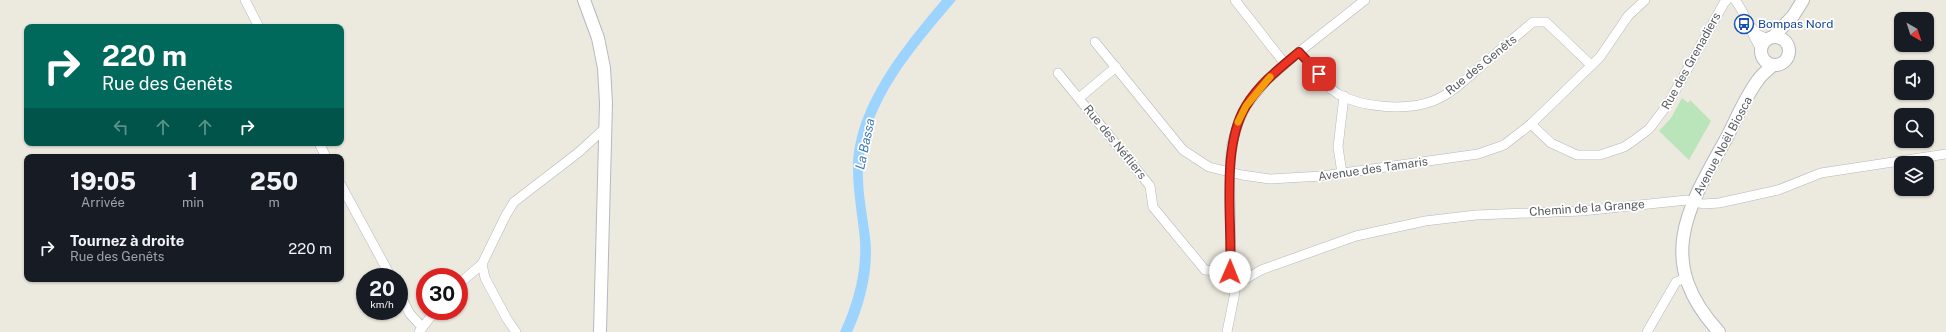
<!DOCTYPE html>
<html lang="fr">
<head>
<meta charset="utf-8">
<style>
	body { margin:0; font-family:"Public Sans",sans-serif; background:#242831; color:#f1f3f6; height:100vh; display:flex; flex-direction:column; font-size:15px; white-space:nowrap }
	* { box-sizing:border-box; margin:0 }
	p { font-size:13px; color:#9ea1a6 }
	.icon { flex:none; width:22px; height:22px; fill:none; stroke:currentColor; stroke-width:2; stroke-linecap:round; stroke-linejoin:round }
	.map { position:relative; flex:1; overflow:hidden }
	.sheet { position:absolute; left:24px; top:154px; width:320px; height:128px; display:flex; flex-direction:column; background:#171b24; border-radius:8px; box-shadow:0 1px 3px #0004 }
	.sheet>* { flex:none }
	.hud { position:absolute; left:24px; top:24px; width:320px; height:122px; border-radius:8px; box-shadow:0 1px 3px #0004; background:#00695c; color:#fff; overflow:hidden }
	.needle { width:26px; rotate:141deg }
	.controls { position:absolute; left:1894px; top:12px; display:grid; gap:8px }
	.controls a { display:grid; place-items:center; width:40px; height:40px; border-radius:8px; background:#171b24; box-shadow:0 1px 3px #0004; font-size:20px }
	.speed { position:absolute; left:356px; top:268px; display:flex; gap:8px; font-size:20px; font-weight:700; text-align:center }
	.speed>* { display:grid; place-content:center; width:52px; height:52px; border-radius:50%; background:#171b24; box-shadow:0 1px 3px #0004; line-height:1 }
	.speed small { font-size:10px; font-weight:400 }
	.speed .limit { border:6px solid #d22; background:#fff; color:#111 }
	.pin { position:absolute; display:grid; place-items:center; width:34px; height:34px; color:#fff; margin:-17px; border-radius:8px; box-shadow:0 2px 6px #0006 }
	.me { position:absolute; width:44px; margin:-22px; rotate:1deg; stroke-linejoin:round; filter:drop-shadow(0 0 3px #0008) }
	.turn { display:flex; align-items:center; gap:14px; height:84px; padding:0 12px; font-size:18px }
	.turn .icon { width:52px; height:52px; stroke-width:2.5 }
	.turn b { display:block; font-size:28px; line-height:34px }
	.lanes { display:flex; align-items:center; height:38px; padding:0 12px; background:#0003; justify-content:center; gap:20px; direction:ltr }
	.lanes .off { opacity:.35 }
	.eta { display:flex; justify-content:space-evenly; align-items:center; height:68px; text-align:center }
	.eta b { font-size:24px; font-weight:800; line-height:28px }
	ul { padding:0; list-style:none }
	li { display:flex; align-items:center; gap:12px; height:52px; padding:0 12px }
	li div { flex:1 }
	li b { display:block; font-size:15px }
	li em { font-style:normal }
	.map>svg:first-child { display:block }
</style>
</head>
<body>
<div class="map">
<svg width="1946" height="332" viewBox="0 0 1946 332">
	<rect width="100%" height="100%" fill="#ece9df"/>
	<path fill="#bae5ba" d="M1682,98L1688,103L1690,100L1711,121L1689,160L1659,131L1671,118Z"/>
	<path fill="#9cd3ff" d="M942,0H956C916,47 866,103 863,168C862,191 867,214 870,237C874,268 865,304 852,332H840C853,304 862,272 860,241C858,217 853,193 853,169C853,106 904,45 942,0Z"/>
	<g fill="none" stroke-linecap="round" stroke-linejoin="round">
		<g stroke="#b5b7bd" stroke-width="10">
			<g id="minor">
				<path d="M245,0L259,27"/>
				<path d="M1235,0L1285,64"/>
				<path d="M1735,0C1747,15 1750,33 1761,49"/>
				<path d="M1751,27L1757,34L1768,39"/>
				<path d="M1095,42L1183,150L1209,167L1242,175L1270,179L1322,176L1478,154L1504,145L1531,124L1600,57L1628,16L1645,0"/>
				<path d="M1299,52C1312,65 1322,84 1338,94C1363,108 1407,111 1433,101C1451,94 1466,79 1480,67C1498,52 1515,37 1533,22H1546L1591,65"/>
				<path d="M1058,73L1150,186L1153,207L1205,270L1231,272"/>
				<path d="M1079,98L1116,67"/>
				<path d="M1531,124L1551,143L1577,155H1600L1624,147L1633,141L1649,129L1668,104L1724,3L1727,0"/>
				<path d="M319,143L326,157"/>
				<path d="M1342,173L1338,147L1344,96"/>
				<path d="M341,185L391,277"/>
				<path d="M459,284L482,264"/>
				<path d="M1234,286L1261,270L1356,236L1425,221L1476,215L1582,211L1687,200L1703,204L1719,203L1778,190L1821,173L1946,154"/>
				<path d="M399,293L410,314L422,327"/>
				<path d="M419,332L435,311"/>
				<path d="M516,332L507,319L485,278L482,264L506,215L514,202L579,152L604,129"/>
				<path d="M1227,332L1235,292L1231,272L1230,172L1231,147L1238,124L1246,106L1267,80L1299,52L1365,0"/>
				<path d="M1647,332L1676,282L1685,278"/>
			</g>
		</g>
		<g stroke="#b5b9bf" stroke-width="14">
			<g id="secondary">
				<path d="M584,0L598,38L604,68L606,103L600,332"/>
				<path d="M1773,37L1793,16L1803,0"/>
				<circle cx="1775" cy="51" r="14"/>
				<path d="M1719,332C1655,262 1686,210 1726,139C1736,120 1745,97 1758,80C1762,74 1768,70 1773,65"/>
			</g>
		</g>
		<use href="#minor" stroke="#fff" stroke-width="9"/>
		<use href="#secondary" stroke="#fff" stroke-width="12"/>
	</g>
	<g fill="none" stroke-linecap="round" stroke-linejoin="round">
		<g stroke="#9a2117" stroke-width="10">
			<path id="route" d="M1230,272C1233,223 1220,148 1246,106C1259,84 1280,68 1299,52L1319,74"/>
		</g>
		<use href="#route" stroke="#ed3323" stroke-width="7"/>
		<path stroke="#f59e0b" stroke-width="7" d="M1238,122L1246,106L1270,77"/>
	</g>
	<defs>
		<g id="bus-ring" transform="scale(1)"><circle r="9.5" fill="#fff" stroke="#1a4fb4" stroke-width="1.5"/><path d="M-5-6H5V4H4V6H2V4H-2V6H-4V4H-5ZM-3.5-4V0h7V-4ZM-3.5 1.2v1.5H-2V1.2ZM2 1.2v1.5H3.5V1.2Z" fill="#1a4fb4"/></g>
	</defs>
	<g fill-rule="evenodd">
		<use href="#bus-ring" x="1744" y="24"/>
	</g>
	<g text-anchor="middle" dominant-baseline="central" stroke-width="3.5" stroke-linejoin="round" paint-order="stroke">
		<g font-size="12" fill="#164399" stroke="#fff" text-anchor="start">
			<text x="1758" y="24">Bompas Nord</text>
		</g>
		<g font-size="12" fill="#585c61" stroke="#fff">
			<text transform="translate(1691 61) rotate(-61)">Rue des Grenadiers</text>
			<text transform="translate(1481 65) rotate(-39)">Rue des Genêts</text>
			<text transform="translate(1115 142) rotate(51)">Rue des Néfliers</text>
			<text transform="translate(1723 146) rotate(-62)">Avenue Noël Biosca</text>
			<text transform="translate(1373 169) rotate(-8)">Avenue des Tamaris</text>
			<text transform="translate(1587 208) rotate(-4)">Chemin de la Grange</text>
		</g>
		<g font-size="13" font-style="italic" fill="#3a79bc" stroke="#fff">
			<text transform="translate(865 144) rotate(-78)">La Bassa</text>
		</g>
	</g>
</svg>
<div class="controls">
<a><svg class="needle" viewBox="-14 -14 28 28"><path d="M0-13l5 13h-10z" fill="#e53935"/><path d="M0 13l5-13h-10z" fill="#9ea1a6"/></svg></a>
<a><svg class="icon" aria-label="sound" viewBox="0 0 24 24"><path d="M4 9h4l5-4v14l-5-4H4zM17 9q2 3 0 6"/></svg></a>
<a><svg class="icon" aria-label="search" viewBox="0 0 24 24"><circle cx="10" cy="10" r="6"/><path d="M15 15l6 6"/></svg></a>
<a><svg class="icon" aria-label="layers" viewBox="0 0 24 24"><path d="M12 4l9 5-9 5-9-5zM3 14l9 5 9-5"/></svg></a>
</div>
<div class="speed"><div>20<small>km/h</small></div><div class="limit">30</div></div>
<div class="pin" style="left:1319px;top:74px;background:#d93025"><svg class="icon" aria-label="arrive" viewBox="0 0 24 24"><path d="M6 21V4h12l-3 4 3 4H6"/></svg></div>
<svg class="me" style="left:1230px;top:272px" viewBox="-20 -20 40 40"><circle r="19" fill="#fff"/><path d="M0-13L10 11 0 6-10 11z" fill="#ed3323"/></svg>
<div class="hud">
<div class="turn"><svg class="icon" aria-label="right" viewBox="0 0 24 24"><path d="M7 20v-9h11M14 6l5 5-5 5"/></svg><div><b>220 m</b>Rue des Genêts</div></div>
<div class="lanes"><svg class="icon off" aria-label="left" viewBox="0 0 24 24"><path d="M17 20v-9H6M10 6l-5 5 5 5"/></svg><svg class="icon off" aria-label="ahead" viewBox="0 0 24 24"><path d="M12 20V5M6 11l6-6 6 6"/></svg><svg class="icon off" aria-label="ahead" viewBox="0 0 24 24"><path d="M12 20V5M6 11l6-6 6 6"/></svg><svg class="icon" aria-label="right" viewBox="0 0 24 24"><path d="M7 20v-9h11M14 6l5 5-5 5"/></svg></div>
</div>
<section class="sheet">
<div class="eta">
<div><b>19:05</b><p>Arrivée</p></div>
<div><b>1</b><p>min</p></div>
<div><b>250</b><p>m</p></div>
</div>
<ul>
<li><svg class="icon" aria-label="right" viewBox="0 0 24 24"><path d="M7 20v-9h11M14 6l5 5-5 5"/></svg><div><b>Tournez à droite</b><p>Rue des Genêts</p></div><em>220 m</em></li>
</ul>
</section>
</div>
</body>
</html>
